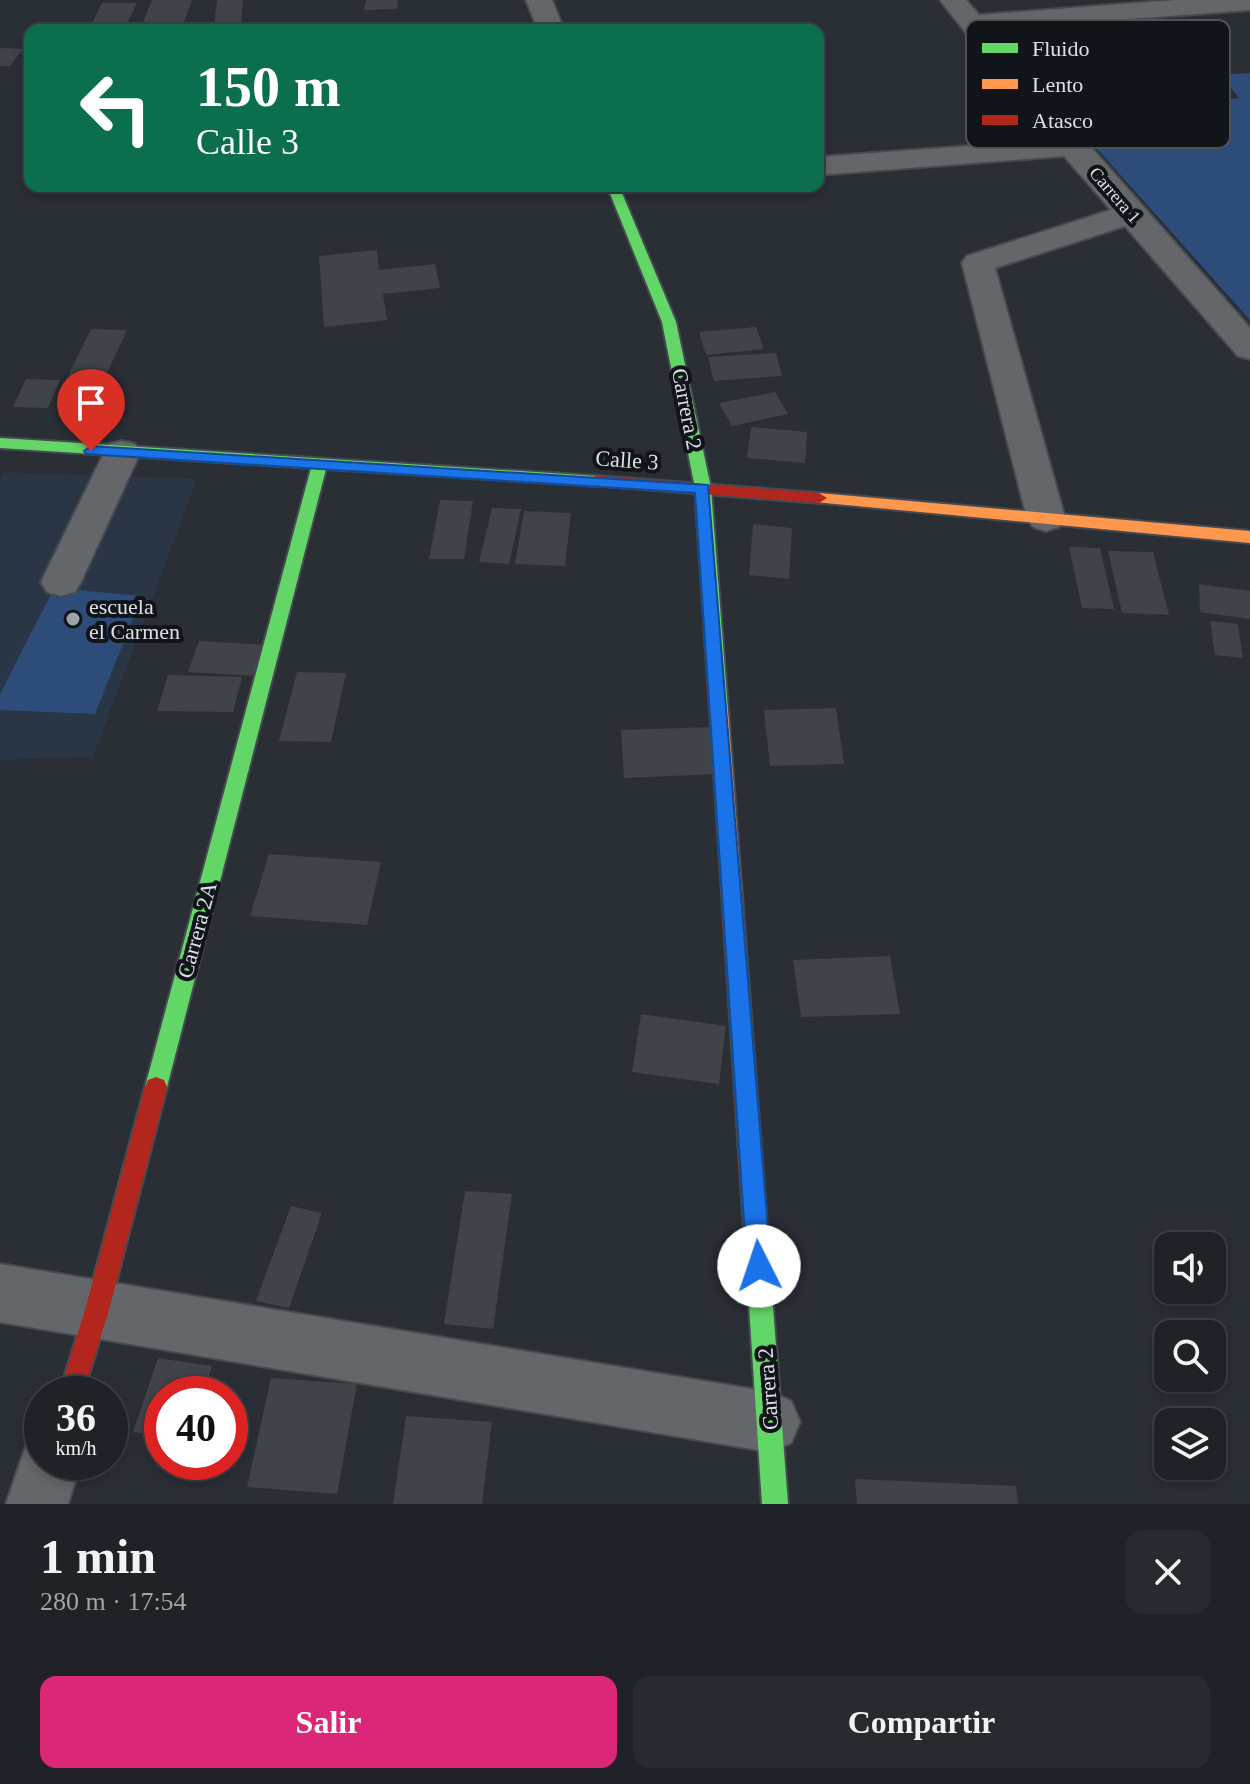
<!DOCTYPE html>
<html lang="es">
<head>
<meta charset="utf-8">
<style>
	body { margin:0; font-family:"Times New Roman",serif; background:#282a30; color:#f1f3f6; height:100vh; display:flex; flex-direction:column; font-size:30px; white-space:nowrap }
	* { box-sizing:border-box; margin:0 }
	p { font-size:26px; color:#a2a4a8 }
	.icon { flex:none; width:44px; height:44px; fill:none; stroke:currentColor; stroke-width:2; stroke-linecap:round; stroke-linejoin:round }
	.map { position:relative; height:1504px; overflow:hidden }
	.details { display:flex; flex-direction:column; background:#202228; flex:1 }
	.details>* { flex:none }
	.top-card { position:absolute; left:24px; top:24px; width:800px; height:168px; border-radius:16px; box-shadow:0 4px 12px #0003,0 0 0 2px #3d3f45; background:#0b6e4f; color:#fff; overflow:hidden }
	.fabs { position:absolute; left:1154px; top:1232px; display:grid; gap:16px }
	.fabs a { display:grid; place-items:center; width:72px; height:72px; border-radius:16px; background:#202228; box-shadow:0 4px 12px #0003,0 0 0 2px #3d3f45; font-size:40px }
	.speed { position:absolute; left:24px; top:1376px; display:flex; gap:16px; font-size:40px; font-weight:700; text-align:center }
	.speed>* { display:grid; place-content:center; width:104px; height:104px; border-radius:50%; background:#202228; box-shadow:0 4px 12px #0003,0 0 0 2px #3d3f45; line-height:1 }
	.speed small { font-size:20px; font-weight:400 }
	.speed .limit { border:12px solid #d22; background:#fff; color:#111 }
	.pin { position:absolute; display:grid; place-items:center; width:68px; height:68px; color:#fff; margin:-82px -34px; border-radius:50% 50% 50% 0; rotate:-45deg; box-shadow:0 0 8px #0007 }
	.pin .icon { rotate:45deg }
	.me { position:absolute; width:88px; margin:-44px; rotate:356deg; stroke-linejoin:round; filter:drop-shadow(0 0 6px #0008) }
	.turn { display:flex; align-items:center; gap:28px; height:168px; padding:0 40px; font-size:36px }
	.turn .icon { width:104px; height:104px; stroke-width:2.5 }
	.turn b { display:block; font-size:56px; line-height:68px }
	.round { display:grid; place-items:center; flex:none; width:84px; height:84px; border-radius:16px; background:#282a30 }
	.overview { display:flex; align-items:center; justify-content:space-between; height:136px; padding:0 40px }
	h1 { font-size:48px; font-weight:600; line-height:60px }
	.action { display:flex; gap:16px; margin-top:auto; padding:16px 40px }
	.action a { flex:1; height:92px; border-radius:16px; background:#db2777; color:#fff; font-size:32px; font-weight:600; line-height:92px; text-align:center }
	.action a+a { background:#282a30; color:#f1f3f6 }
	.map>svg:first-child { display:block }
</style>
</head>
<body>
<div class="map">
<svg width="1250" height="1504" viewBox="0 0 1250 1504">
	<rect width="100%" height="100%" fill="#2a2e35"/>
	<path fill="#2a3545" d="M4,472L197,479L93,757L0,760V480Z"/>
	<g fill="#2d4c7a">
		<path d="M1250,73V320L1065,113L1239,98L1220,75Z"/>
		<path d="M54,588L142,596L95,714L0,710V694Z"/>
	</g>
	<g fill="#404449">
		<path d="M152,0H192L181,30H140Z"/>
		<path d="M217,0H243L241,25L214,27Z"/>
		<path d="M366,0H398L397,9L364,10Z"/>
		<path d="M102,3H137L125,27H90Z"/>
		<path d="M0,48L23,49L10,66H0Z"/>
		<path d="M377,250L379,270L435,264L440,288L383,294L387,320L324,327L319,256Z"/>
		<path d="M756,327L764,349L706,355L699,332Z"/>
		<path d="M91,329L127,330L102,384L65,382Z"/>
		<path d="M776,353L782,376L714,381L708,357Z"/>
		<path d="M26,379L60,380L48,408L13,407Z"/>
		<path d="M775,392L788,414L732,426L719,403Z"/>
		<path d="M751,427L807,432L805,463L747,458Z"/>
		<path d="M440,500L473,501L464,559H429Z"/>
		<path d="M492,508L521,509L509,564L479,562Z"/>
		<path d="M524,511L571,513L565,566L515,564Z"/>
		<path d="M753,524L792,528L789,579L749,575Z"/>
		<path d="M1069,547L1100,548L1114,609L1082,608Z"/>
		<path d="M1108,551L1153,552L1169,615L1122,613Z"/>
		<path d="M1199,584L1250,591V619L1200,612Z"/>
		<path d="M1210,621L1238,624L1243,658L1215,655Z"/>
		<path d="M199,641L267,645L257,676L188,672Z"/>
		<path d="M297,672L346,673L331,742L279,741Z"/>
		<path d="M168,675L242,677L233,712L157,711Z"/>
		<path d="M836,708L844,764L770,766L764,710Z"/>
		<path d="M713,727L718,774L624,778L621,730Z"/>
		<path d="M269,854L381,862L367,925L250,916Z"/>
		<path d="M890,956L900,1014L801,1017L793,960Z"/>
		<path d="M641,1014L726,1026L719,1084L632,1072Z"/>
		<path d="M465,1191L512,1194L493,1329L444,1324Z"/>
		<path d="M291,1206L322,1213L289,1308L256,1301Z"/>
		<path d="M158,1358L212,1366L203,1394H162V1436L133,1432Z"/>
		<path d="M271,1378L357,1384L337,1494L247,1487Z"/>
		<path d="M406,1416L492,1422L482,1504H393Z"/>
		<path d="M855,1479L1016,1486L1018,1504H857Z"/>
	</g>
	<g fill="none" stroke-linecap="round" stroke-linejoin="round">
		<g stroke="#474a51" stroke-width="4">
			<g id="street">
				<path d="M526,0H552L564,30H538Z"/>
				<path d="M940,0H966L979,15L1176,0H1250V10L991,29L1026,72L1184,60L1194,62L1197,68L1194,74L1184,76L1039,88L1250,328V359L1238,356L1125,226L995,268L1065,518L1059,527L1046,531L1033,527L1027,518L962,263L967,256L1111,210L1064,156L818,175V157L1051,140Z"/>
				<path d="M122,441L135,444L140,453L81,582L75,592L61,596L47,592L41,582L104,453L109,444Z"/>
				<path d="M0,1264L770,1392L791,1401L800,1422L791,1443L770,1452L0,1322Z"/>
				<path d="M42,1434V1462H81L68,1504H6L28,1440Z"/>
			</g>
		</g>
		<g stroke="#474a51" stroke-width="4">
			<g id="fast">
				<path d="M607,186H619L676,322L711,488L728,710L719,717L710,710L695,488L662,322Z"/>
				<path d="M0,438L597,476L605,481L597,486L326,469L167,1087L164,1094L156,1097L148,1094L145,1087L311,468L0,448Z"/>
				<path d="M748,1111L756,1115L759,1122L788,1504H762L737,1122L740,1115Z"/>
			</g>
		</g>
		<g stroke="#474a51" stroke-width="4">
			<g id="slow">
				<path d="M819,493L1250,531V543L814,502L811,498Z"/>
				<path d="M719,703L728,710L759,1122L756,1129L748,1133L740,1129L737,1122L710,710Z"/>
			</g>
		</g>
		<g stroke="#474a51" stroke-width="4">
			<g id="jam">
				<path d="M597,476L819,493L827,498L819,503L592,485V477Z"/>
				<path d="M156,1077L164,1080L167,1087L109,1310L83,1394H59L85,1310L145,1087L148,1080Z"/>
			</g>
		</g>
		<use href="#street" fill="#65666a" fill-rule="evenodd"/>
		<use href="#fast" fill="#63d668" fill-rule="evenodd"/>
		<use href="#slow" fill="#ff974d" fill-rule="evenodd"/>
		<use href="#jam" fill="#b3261e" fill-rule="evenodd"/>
	</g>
	<path fill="#1a73e8" stroke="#114b97" stroke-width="2" d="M91,446L708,485L771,1266L767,1275L759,1278L751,1275L747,1266L695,493L86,454L84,451Z"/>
	<circle fill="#9da2a9" stroke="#11151a" stroke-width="3" cx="73" cy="619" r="8"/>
	<g text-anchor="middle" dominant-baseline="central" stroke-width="8" stroke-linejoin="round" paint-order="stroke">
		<g font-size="18" fill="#dbe0e8" stroke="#11151a">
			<text transform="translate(1115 195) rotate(49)">Carrera 1</text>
		</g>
		<g font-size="22" fill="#dbe0e8" stroke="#11151a">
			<text transform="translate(687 409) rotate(79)">Carrera 2</text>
			<text transform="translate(627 460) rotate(4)">Calle 3</text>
			<text transform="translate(197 930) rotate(-75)">Carrera 2A</text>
			<text transform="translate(768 1389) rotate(-94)">Carrera 2</text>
		</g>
		<g font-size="22" fill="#dbe0e8" stroke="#11151a" text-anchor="start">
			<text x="89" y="606">escuela<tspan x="89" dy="25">el Carmen</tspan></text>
		</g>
	</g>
	<rect x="966" y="20" width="264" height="128" rx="12" fill="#11151a" stroke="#4e5258" stroke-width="2"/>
	<rect x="982" y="43" width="36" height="10" fill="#63d668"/>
	<rect x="982" y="79" width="36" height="10" fill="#ff974d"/>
	<rect x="982" y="115" width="36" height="10" fill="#b3261e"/>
	<g font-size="22" fill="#dbe0e8">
		<text x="1032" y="56">Fluido</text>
		<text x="1032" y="92">Lento</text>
		<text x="1032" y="128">Atasco</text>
	</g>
</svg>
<div class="fabs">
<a><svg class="icon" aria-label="sound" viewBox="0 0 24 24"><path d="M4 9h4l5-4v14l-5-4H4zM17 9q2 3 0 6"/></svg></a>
<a><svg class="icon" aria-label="search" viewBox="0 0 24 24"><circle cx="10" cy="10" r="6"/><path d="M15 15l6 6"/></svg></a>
<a><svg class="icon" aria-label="layers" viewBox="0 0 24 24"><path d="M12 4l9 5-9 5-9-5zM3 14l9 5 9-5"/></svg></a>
</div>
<div class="speed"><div>36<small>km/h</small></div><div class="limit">40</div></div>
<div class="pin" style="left:91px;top:451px;background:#d93025"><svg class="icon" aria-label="arrive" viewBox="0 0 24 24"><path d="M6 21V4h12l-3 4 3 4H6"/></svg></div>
<svg class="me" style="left:759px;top:1266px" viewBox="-20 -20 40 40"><circle r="19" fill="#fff"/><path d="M0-13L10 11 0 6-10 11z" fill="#1a73e8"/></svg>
<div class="top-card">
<div class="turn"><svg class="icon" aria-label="left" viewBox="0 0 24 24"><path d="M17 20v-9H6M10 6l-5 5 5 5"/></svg><div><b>150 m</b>Calle 3</div></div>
</div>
</div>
<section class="details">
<div class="overview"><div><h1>1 min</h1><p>280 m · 17:54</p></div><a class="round"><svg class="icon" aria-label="close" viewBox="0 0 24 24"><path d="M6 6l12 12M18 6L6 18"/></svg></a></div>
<div class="action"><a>Salir</a><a>Compartir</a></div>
</section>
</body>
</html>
